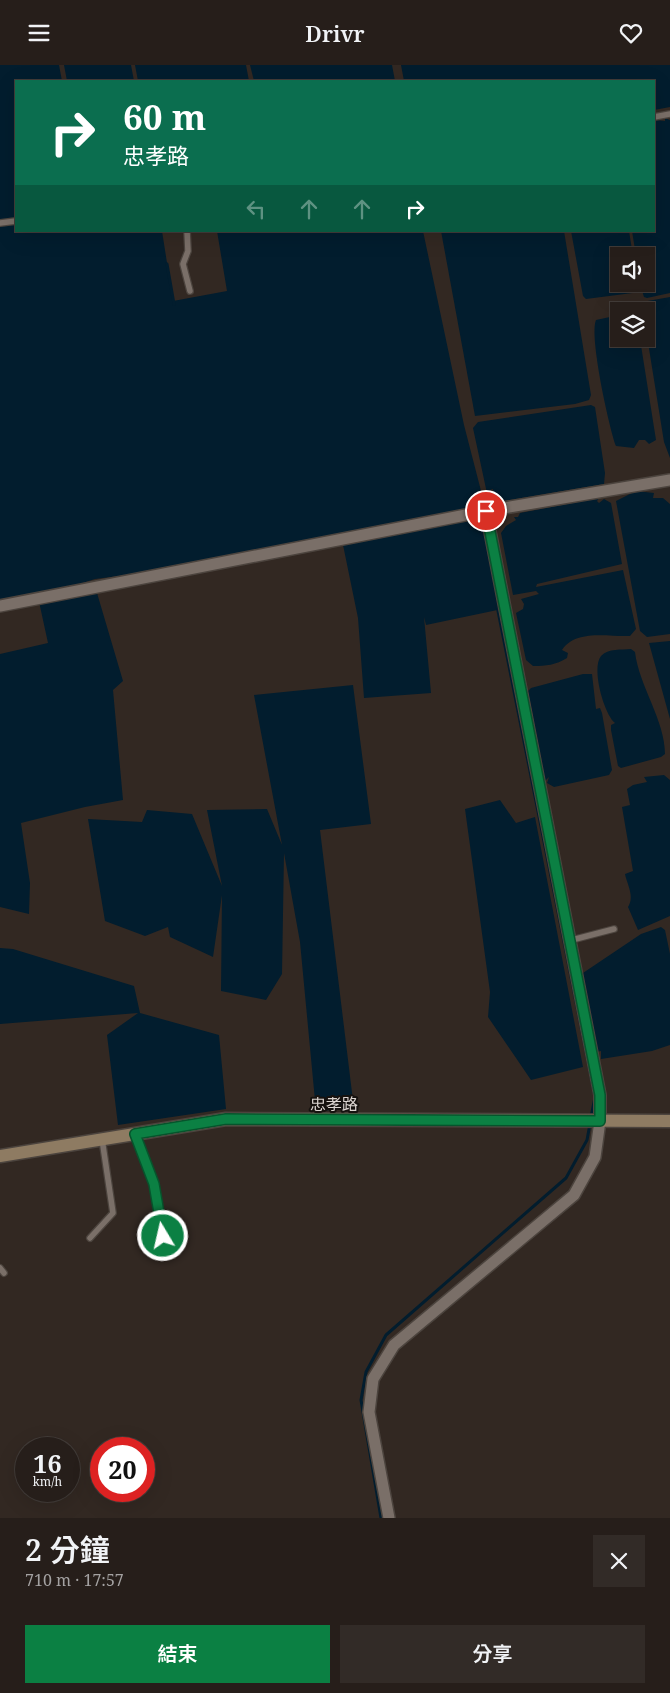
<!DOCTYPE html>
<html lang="zh-TW">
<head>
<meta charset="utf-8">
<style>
	body { margin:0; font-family:"Noto Serif","Noto Sans TC",serif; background:#322b27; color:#f1f3f6; height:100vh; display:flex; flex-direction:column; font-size:19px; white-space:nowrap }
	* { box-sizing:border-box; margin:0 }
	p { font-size:16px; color:#a4a2a2 }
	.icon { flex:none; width:28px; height:28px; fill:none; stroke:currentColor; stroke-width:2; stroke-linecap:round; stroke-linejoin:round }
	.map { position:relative; height:1453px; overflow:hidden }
	.drawer { display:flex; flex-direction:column; background:#261e1a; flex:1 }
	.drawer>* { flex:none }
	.banner { position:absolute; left:15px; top:15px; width:640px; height:152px; border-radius:0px; box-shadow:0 5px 20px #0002,0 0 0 1px #423c39; background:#0b6e4f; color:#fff; overflow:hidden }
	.tools { position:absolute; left:610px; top:182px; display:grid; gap:10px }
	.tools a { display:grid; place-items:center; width:45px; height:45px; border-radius:0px; background:#261e1a; box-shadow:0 5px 20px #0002,0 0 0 1px #423c39; font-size:25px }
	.speed { position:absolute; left:15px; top:1372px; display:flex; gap:10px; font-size:25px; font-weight:700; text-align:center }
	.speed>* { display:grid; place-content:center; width:65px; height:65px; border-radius:50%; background:#261e1a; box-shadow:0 5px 20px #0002,0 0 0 1px #423c39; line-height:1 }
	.speed small { font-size:12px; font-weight:400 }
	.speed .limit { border:8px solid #d22; background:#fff; color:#111 }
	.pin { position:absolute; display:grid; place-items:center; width:42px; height:42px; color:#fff; margin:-21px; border:2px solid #fff; border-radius:50%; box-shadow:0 1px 5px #0007 }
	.me { position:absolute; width:55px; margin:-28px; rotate:351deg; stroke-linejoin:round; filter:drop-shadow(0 0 4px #0008) }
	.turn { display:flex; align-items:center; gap:18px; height:105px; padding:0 25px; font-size:22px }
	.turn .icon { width:65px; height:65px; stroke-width:2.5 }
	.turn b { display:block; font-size:35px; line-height:42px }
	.lanes { display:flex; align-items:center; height:48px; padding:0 25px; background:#0003; justify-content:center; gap:25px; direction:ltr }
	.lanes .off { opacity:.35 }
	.round { display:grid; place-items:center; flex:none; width:52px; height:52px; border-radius:0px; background:#322b27 }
	.summary { display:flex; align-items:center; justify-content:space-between; height:85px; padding:0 25px }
	h1 { font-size:30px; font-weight:600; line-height:38px }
	.cta { display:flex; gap:10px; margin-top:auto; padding:10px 25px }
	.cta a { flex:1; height:58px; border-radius:0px; background:#0b8043; color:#fff; font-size:20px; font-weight:600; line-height:58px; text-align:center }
	.cta a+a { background:#322b27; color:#f1f3f6 }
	header { display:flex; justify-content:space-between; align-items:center; height:65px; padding:0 25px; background:#261e1a; font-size:22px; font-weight:600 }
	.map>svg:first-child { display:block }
</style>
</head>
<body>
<header><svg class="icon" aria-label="menu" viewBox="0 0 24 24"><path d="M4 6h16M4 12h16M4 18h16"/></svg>Drivr<svg class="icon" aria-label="heart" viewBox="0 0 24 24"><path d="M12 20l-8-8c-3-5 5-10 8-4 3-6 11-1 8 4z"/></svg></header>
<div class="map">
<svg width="670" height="1453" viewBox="0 0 670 1453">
	<rect width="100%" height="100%" fill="#322822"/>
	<g fill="#021d2e">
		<path d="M0,0H59L62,16H16V166H162L173,236L227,226L217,166H423L464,360L487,449L507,543L426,560L424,552L431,628L364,633L358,553L342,475L221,498L95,514L41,531L97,528L123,616L113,625L123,735L85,742L21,758L30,818L29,849L0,842V589L48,578L38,532L0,539Z"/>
		<path d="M64,0H131L134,16H67Z"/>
		<path d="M135,0H246L249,16H138Z"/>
		<path d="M250,0H392L395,16H308L307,14L301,16H254Z"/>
		<path d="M401,0H670V42L654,45V16H404Z"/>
		<path d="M665,53L670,55V228L647,233L644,232L640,219H646V191H636L632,166H654V55L665,56Z"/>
		<path d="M441,166H564L591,330L589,335L575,339L475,351Z"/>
		<path d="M571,166H629L633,191H619V219H638L640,227L586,234L583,231Z"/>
		<path d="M670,232V393L664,377L646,265V246H643L642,237Z"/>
		<path d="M619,250V274H640L656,375L649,379L645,375H639L634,383L616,381C609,362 589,271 596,255Z"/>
		<path d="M591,340L595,342L605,408L604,419L498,437L499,434L494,431L493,424L490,425V434L488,433L473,363L478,357Z"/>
		<path d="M636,426L654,428L653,433H663L670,439V569L647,572L640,566L616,436Z"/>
		<path d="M599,433L597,436L599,438L604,434L611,438L622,499L537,519L536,522L623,505L636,564L630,571C608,572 576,564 562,585L568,588L567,593C556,600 546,601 533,601L526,595L516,548L523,544L524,539L521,534L539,529L536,526L513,530L501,468L506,461L516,455L514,452H518L520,448Z"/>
		<path d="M670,576V654L649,578Z"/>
		<path d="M631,584L635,587C639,621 665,655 665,689L661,692L621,703L618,701L611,665V660L615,658C604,649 591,603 601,591C608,583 622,585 631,584Z"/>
		<path d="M583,609H592L596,644L600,643L602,648L612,705L609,710L554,722L547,718L549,712L545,716L528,626L531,623Z"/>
		<path d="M353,620L371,759L320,765L354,1044L316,1046L300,877L284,788L282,909L266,935L221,926L222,830L213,892L170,872L168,862L145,871L105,856L88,754L142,757L147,745L192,749L222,821L207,745L267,744L282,780L254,630Z"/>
		<path d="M664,710L670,715V851L638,865L628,842C635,832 627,819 625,809L633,806L622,742L630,740L627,724L633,720L647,717L644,712Z"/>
		<path d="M500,735L516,758L535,752L583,1002L531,1015L488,952L490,927L465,744Z"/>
		<path d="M661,862L665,865L670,889V980L652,986L601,994V986L596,987L580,910L641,869Z"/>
		<path d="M0,883L13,884L134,921L140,948L219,970L226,1044L118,1060L107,970L138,948L0,959Z"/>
	</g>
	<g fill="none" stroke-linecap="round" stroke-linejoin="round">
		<g stroke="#021d2e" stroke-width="3">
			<path d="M167,199L174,239"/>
			<path d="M497,541L595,1032L591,1052"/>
			<path d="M381,1453L361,1335L366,1307L386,1270L566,1113L587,1075L590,1059"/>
		</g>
		<g stroke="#4c443e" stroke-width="8">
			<g id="lane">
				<path d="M654,52L670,49"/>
				<path d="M0,158L16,156"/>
				<path d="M187,166L188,186L183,199L190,226"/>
				<path d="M568,876L614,864"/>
				<path d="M135,1069L154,1119L163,1171"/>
				<path d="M90,1173L113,1148L102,1074"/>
				<path d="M0,1203L4,1208"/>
			</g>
		</g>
		<g stroke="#4c443e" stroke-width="14">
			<g id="street">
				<path d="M0,541L486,446"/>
				<path d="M389,1453L369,1347L373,1314L394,1280L574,1130L595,1092L600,1056V1030L486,446L670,415"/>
			</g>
		</g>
		<g stroke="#4c443e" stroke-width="15">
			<path id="secondary" d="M0,1091L226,1054L670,1056"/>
		</g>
		<use href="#lane" stroke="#7a6f68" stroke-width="5.5"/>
		<use href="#street" stroke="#7a6f68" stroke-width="11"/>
		<use href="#secondary" stroke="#8e7b62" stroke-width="12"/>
	</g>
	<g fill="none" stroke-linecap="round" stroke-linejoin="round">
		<g stroke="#07532c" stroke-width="12">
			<path id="route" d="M163,1171L154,1119L135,1069L226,1054L600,1056V1030L486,446"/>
		</g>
		<use href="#route" stroke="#0b8043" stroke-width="9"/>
	</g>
	<g text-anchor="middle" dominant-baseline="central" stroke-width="4" stroke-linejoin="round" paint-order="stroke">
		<g font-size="16" fill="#dcd5d1" stroke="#16120f">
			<text x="334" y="1039">忠孝路</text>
		</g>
	</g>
</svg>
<div class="tools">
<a><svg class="icon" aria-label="sound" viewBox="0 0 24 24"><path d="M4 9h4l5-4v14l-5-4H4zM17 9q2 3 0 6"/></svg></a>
<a><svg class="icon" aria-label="layers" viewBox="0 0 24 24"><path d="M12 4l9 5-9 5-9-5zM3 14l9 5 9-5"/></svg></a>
</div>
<div class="speed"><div>16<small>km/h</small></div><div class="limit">20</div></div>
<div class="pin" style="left:486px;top:446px;background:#d93025"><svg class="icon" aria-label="arrive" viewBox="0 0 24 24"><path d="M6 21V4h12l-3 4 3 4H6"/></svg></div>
<svg class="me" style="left:163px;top:1171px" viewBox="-20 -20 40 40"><circle r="17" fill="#0b8043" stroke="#fff" stroke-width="3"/><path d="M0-11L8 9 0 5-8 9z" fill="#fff"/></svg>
<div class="banner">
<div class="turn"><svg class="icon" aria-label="right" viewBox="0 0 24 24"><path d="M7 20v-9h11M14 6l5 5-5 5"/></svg><div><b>60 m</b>忠孝路</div></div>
<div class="lanes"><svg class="icon off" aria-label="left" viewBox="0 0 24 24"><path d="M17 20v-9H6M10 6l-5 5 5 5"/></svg><svg class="icon off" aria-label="ahead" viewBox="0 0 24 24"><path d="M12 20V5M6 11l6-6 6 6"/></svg><svg class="icon off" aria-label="ahead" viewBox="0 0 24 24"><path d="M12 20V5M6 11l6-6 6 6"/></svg><svg class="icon" aria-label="right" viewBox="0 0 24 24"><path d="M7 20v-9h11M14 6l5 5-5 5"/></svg></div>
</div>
</div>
<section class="drawer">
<div class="summary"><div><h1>2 分鐘</h1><p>710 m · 17:57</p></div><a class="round"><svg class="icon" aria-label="close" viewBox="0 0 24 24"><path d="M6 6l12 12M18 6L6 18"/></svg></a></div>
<div class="cta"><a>結束</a><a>分享</a></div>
</section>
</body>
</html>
